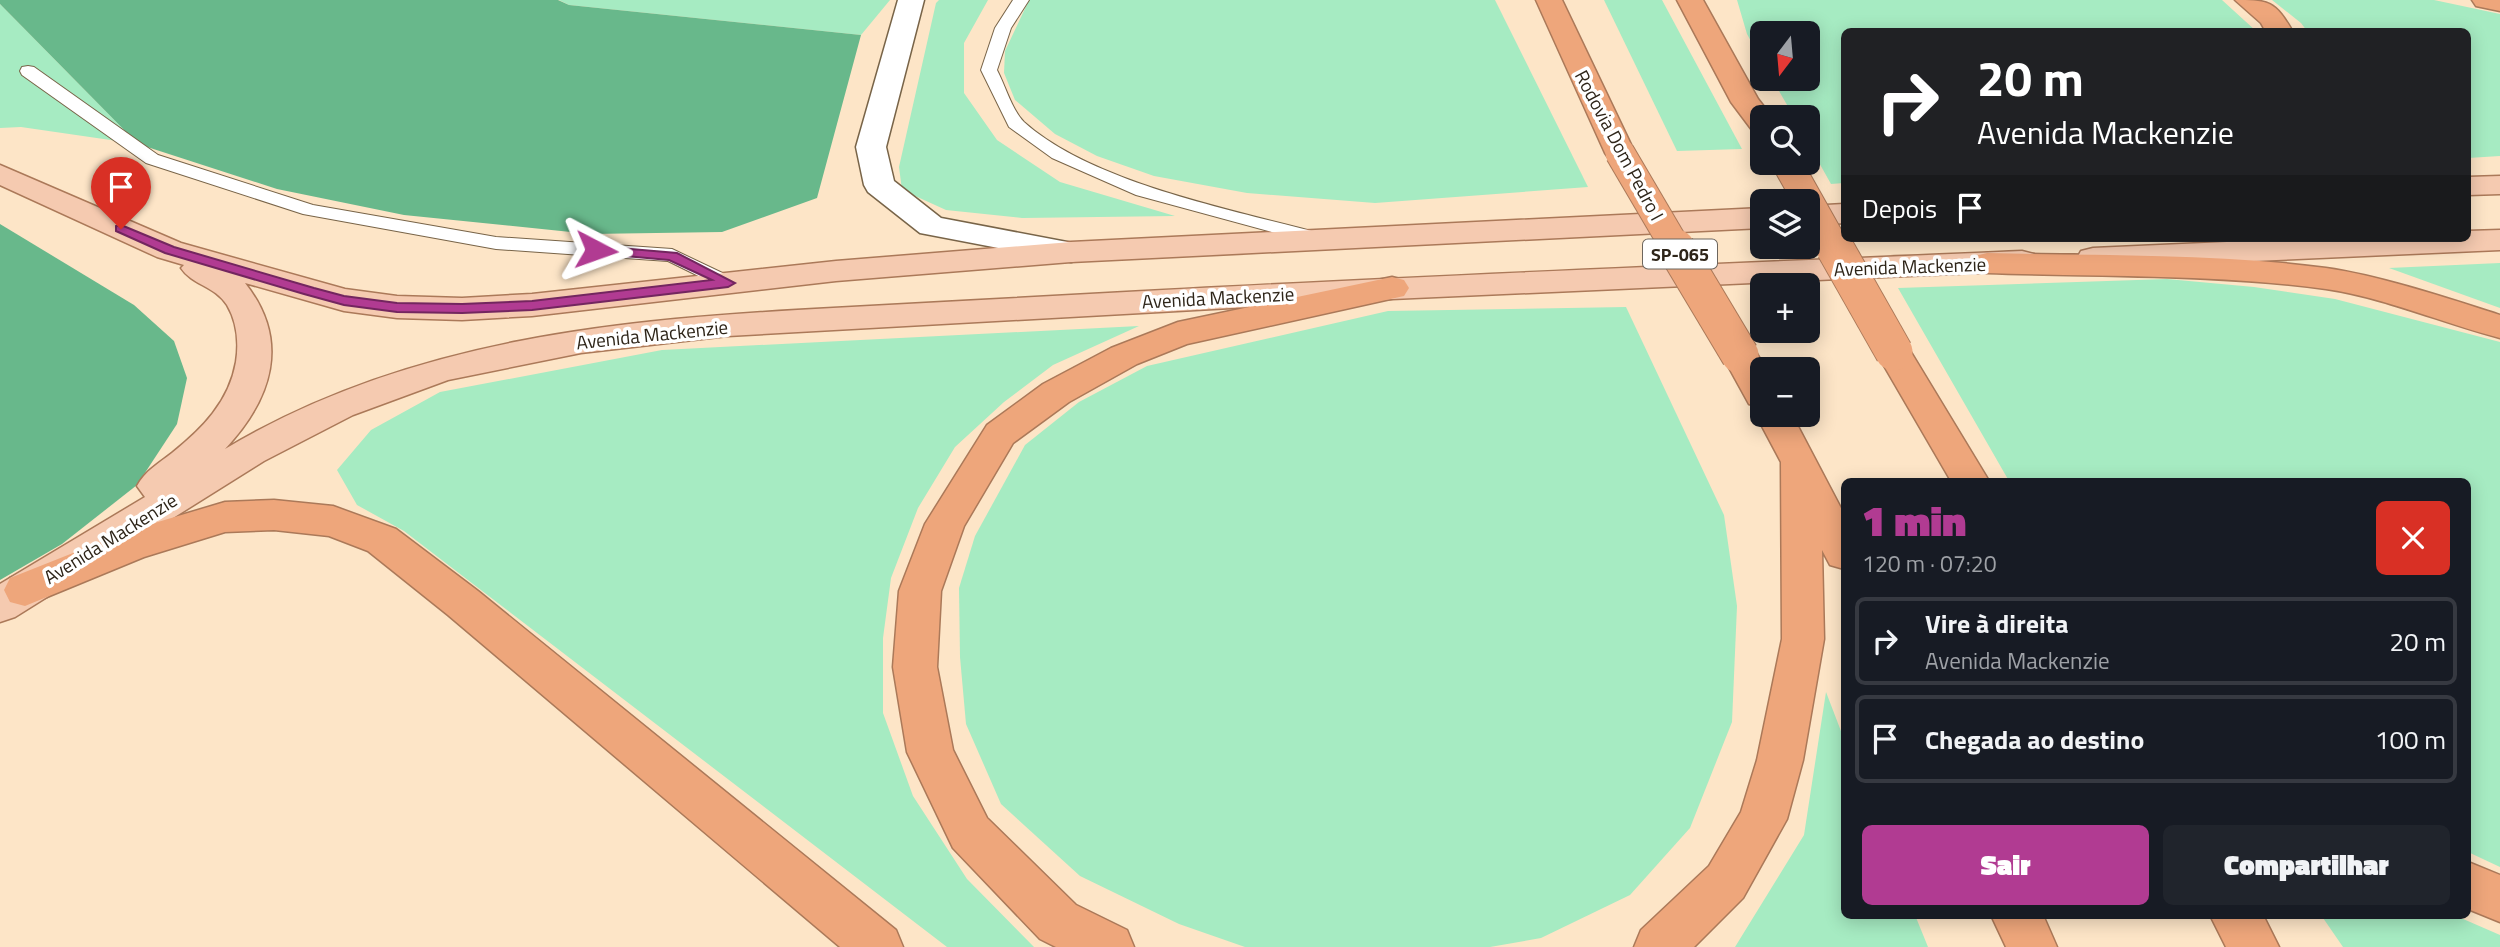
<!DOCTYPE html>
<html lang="pt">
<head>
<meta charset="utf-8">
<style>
	body { margin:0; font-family:"Titillium Web",sans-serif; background:#20242c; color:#f1f3f6; height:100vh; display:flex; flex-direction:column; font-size:26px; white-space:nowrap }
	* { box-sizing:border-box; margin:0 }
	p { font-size:23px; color:#9ea1a6 }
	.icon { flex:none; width:38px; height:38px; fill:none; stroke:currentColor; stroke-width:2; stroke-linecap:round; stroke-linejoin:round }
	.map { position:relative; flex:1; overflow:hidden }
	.details { position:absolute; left:1841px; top:478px; width:630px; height:441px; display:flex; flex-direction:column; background:#171b24; border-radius:10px; box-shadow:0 4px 18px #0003 }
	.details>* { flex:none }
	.top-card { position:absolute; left:1841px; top:28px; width:630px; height:214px; border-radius:10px; box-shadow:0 4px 18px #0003; background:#202124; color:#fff; overflow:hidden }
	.needle { width:46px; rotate:196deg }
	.fabs { position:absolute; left:1750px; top:21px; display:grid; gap:14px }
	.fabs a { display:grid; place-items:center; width:70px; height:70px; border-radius:10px; background:#171b24; box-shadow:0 4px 18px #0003; font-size:35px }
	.pin { position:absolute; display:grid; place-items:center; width:60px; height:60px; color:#fff; margin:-72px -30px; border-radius:50% 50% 50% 0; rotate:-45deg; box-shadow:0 0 7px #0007 }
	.pin .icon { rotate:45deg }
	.me { position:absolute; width:77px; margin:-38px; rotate:94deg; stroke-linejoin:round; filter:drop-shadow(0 0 5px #0008) }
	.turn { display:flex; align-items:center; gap:24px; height:147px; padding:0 21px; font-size:32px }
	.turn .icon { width:91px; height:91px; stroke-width:2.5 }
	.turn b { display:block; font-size:49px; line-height:60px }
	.then { display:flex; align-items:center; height:66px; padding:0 21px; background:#0003; gap:14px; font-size:26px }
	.round { display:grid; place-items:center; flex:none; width:74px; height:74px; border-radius:10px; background:#20242c }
	.overview { display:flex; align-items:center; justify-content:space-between; height:119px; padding:0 21px }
	h1 { font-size:42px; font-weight:800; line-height:52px; color:#b13b92 }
	.action { display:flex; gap:14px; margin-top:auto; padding:14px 21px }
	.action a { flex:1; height:80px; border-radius:10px; background:#b13b92; color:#fff; font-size:28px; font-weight:800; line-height:80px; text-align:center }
	.action a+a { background:#20242c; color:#f1f3f6 }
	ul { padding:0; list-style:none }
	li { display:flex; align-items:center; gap:21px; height:88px; margin:0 14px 10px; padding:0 7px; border:4px solid #363941; border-radius:10px }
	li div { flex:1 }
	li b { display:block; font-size:26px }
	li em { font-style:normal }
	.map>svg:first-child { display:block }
</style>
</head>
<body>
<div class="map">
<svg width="2500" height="947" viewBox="0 0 2500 947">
	<rect width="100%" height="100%" fill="#fde5c7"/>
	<g fill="#a6ebc2">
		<path d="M559,0H890L861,35L569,5Z"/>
		<path d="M939,0H988L964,43V93L997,140L1060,182L1175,216L1022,218L946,210L902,190L899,167L936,3Z"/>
		<path d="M1029,0H1495L1588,187L1375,203L1247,193L1154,176L1097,156L1055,134L1015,100L1004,73L1005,51Z"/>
		<path d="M1604,0H1662L1742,149L1677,151Z"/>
		<path d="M1737,0H2222L2256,31L1844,32V183L1831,184L1808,143V117H1794L1772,79H1808V33H1762V61L1747,34Z"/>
		<path d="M2272,0H2434L2500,14V156L2468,158V32L2307,31L2301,23Z"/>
		<path d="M0,4L138,144L21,127L0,128Z"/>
		<path d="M2500,263V308L2389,268Z"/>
		<path d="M2167,279L2254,287L2335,299L2500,342V867L2468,852V481H2009L1898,288Z"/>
		<path d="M1626,307L1724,515L1737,606L1732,722L1690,828L1630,895L1541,938L1490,947H1245L1179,924L1080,876L1001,804L966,724L960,657L959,588L975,536L1025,445L1079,402L1147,366L1388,311Z"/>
		<path d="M1139,326L1053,365L1004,402L955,447L918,508L891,578L883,638V713L913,796L967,879L1034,947H947L404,531L357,505L337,470L371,430L440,392L662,350Z"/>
		<path d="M1826,692L1844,739V915H1915L1928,947H1735L1804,835Z"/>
		<path d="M2321,915H2454L2500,935V947H2343Z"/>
	</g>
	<g fill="#68b88b">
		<path d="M0,0H558L569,5L861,35L817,198L722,232L590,234L404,215L277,189L138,144L0,4Z"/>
		<path d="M0,224L134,305L174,341L187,378L177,424L137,485L62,544L0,580Z"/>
	</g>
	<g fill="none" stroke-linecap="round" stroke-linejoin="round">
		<g stroke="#786448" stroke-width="2">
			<g id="lane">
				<path d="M1013,0H1029L1011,28L997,70C1005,85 1012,110 1024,122C1093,184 1238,211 1327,235L1330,239L1327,243L1320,245L1136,195L1052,158L1009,127L981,70L995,28Z"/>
				<path d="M28,66L34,67L158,155L313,205L496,237L672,249L735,279L738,283L735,287H721L668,261L496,249L303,214L146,163L22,75L20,71L22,67Z"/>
			</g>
		</g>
		<g stroke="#786448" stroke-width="3">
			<path id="street" d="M898,0H924L886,147L894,181L941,218L1083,245L1087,252L1083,259L1071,262L920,233L868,192L864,185L856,147Z"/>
		</g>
		<g stroke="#ab7959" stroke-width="3">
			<g id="primary">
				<path d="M0,165L181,243L345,289L397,296L462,298L532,294L836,261L1071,242L1762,208V228L1071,262L836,281L532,316L462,320L397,318L344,311L245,283C291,341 272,399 225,449C410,338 623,319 833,308C925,303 1016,298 1108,293C1412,276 1717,264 2022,251L2034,254L2038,261L2034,268L2022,271L1392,299L728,336L581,353L448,380L353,415L264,461L15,617L0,622V584L145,497L137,486C145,471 159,463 172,453C202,429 229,402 236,362C239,343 237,322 227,305C215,286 192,285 181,268L184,265L157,257L0,185Z"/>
				<path d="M2500,176V194L2468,195V177Z"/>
				<path d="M1844,204V223L1808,226V206Z"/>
				<path d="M2500,230V250L2093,268L2081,265L2077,258L2081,251L2093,248L2317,238H2468V231Z"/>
			</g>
		</g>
		<g stroke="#ab7959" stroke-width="3">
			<g id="highway">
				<path d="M1536,0H1562L1635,153L1631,159L1620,162L1609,159L1605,153Z"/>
				<path d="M1677,0H1703L1758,99L1772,117H1762V133L1752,130L1731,102Z"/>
				<path d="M2235,0C2269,0 2275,1 2293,32H2266L2261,23Z"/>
				<path d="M2472,0H2500V11L2476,6Z"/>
				<path d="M1987,253C2099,256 2214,253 2326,268C2381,276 2447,298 2500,315V338C2442,323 2386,298 2326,289C2217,274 2098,277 1987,273L1975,270L1970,263L1975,256Z"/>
				<path d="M1392,277L1404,280L1409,288L1404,296L1187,344L1137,364L1069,402L1013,443L964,526L941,591L937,667L953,750L987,818L1076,905L1127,930L1134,947H1056L1040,939L953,848L907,752L893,667L899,591L925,524L987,425L1043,384L1111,348L1178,322Z"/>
				<path d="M1894,340L1906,344L1989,481H1951L1876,352L1882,344Z"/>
				<path d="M1740,343L1753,347L1766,369H1762V415H1792L1844,514V569L1830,565L1822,550L1824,639L1803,760L1787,819L1743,898L1694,947H1634L1641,930L1709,866L1741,812L1757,760L1782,639L1781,462L1756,415L1760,407L1749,404L1722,355L1727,347Z"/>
				<path d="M274,500L333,506L396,529L478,591L896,930L903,947H840L448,615L368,551L329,536L274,530L225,532L144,557L25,606L10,602L4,590L10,578L131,530L225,502Z"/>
				<path d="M2468,862L2500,875V922L2468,909Z"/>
				<path d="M1991,915H2043L2057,947H2006Z"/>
				<path d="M2210,915H2263L2279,947H2226Z"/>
			</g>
		</g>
		<use href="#lane" fill="#fff" fill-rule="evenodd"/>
		<use href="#street" fill="#fff" fill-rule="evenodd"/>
		<use href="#primary" fill="#f5cab0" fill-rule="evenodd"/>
		<use href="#highway" fill="#eea67b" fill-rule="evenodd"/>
		<g stroke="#ab7959" stroke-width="31" stroke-linecap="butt">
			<g id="highway-bridge-far1">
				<path d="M1620,153L1677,250"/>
				<path d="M1787,163L1836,250"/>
			</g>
		</g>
		<g stroke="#ab7959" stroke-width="39" stroke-linecap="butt">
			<g id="highway-bridge">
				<path d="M1676,248L1740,355"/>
				<path d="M1835,248L1894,352"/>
			</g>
		</g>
		<use href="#highway-bridge-far1" stroke="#eea67b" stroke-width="29"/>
		<use href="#highway-bridge" stroke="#eea67b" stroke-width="37"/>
	</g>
	<path fill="#b13b92" stroke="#73265f" stroke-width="2" d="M121,225L174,247L314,288L344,296L397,303L462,304L532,301L712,280L669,260L592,253L590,250L596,246L677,253L735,283L728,287L532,310L462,313L397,312L344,305L304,294L165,253L116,231V226Z"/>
	<g text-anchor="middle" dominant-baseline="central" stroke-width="7" stroke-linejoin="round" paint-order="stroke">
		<rect fill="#fff" stroke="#6d665e" stroke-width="2" x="1643" y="239.5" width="74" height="29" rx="5"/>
		<g font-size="18" font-weight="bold" fill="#2e2519">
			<text x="1680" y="254">SP-065</text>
		</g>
		<g font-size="19" fill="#2e2519" stroke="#fff">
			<text transform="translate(1620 145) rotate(62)">Rodovia Dom Pedro I</text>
			<text transform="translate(1910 266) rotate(-2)">Avenida Mackenzie</text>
			<text transform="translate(1218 297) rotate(-3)">Avenida Mackenzie</text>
			<text transform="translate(652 334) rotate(-6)">Avenida Mackenzie</text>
			<text transform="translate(110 538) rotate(-32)">Avenida Mackenzie</text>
		</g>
	</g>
</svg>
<div class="fabs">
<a><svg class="needle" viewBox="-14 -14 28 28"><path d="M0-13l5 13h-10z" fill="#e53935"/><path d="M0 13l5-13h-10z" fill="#9ea1a6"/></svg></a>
<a><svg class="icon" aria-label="search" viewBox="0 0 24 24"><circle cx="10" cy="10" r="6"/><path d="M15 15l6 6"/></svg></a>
<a><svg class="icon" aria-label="layers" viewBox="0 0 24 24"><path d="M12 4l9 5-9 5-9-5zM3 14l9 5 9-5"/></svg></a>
<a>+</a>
<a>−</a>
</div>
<div class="pin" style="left:121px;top:229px;background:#d93025"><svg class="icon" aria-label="arrive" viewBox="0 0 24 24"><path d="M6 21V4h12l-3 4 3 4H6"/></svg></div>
<svg class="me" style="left:596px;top:250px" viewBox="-20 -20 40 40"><path d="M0-17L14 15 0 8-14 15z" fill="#b13b92" stroke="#fff" stroke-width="4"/></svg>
<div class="top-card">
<div class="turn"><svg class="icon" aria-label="right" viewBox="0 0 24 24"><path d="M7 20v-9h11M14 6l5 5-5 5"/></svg><div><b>20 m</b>Avenida Mackenzie</div></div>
<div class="then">Depois<svg class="icon" aria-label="arrive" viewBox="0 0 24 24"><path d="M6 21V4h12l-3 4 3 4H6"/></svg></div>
</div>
<section class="details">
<div class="overview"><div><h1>1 min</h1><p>120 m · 07:20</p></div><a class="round" style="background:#d93025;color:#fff"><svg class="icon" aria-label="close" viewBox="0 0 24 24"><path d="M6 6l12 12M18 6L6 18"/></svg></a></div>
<ul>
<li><svg class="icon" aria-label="right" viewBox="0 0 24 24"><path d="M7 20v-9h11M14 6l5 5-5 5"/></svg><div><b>Vire à direita</b><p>Avenida Mackenzie</p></div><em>20 m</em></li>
<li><svg class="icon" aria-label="arrive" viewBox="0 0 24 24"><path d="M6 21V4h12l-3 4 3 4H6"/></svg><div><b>Chegada ao destino</b></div><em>100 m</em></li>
</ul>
<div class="action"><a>Sair</a><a>Compartilhar</a></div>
</section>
</div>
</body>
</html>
